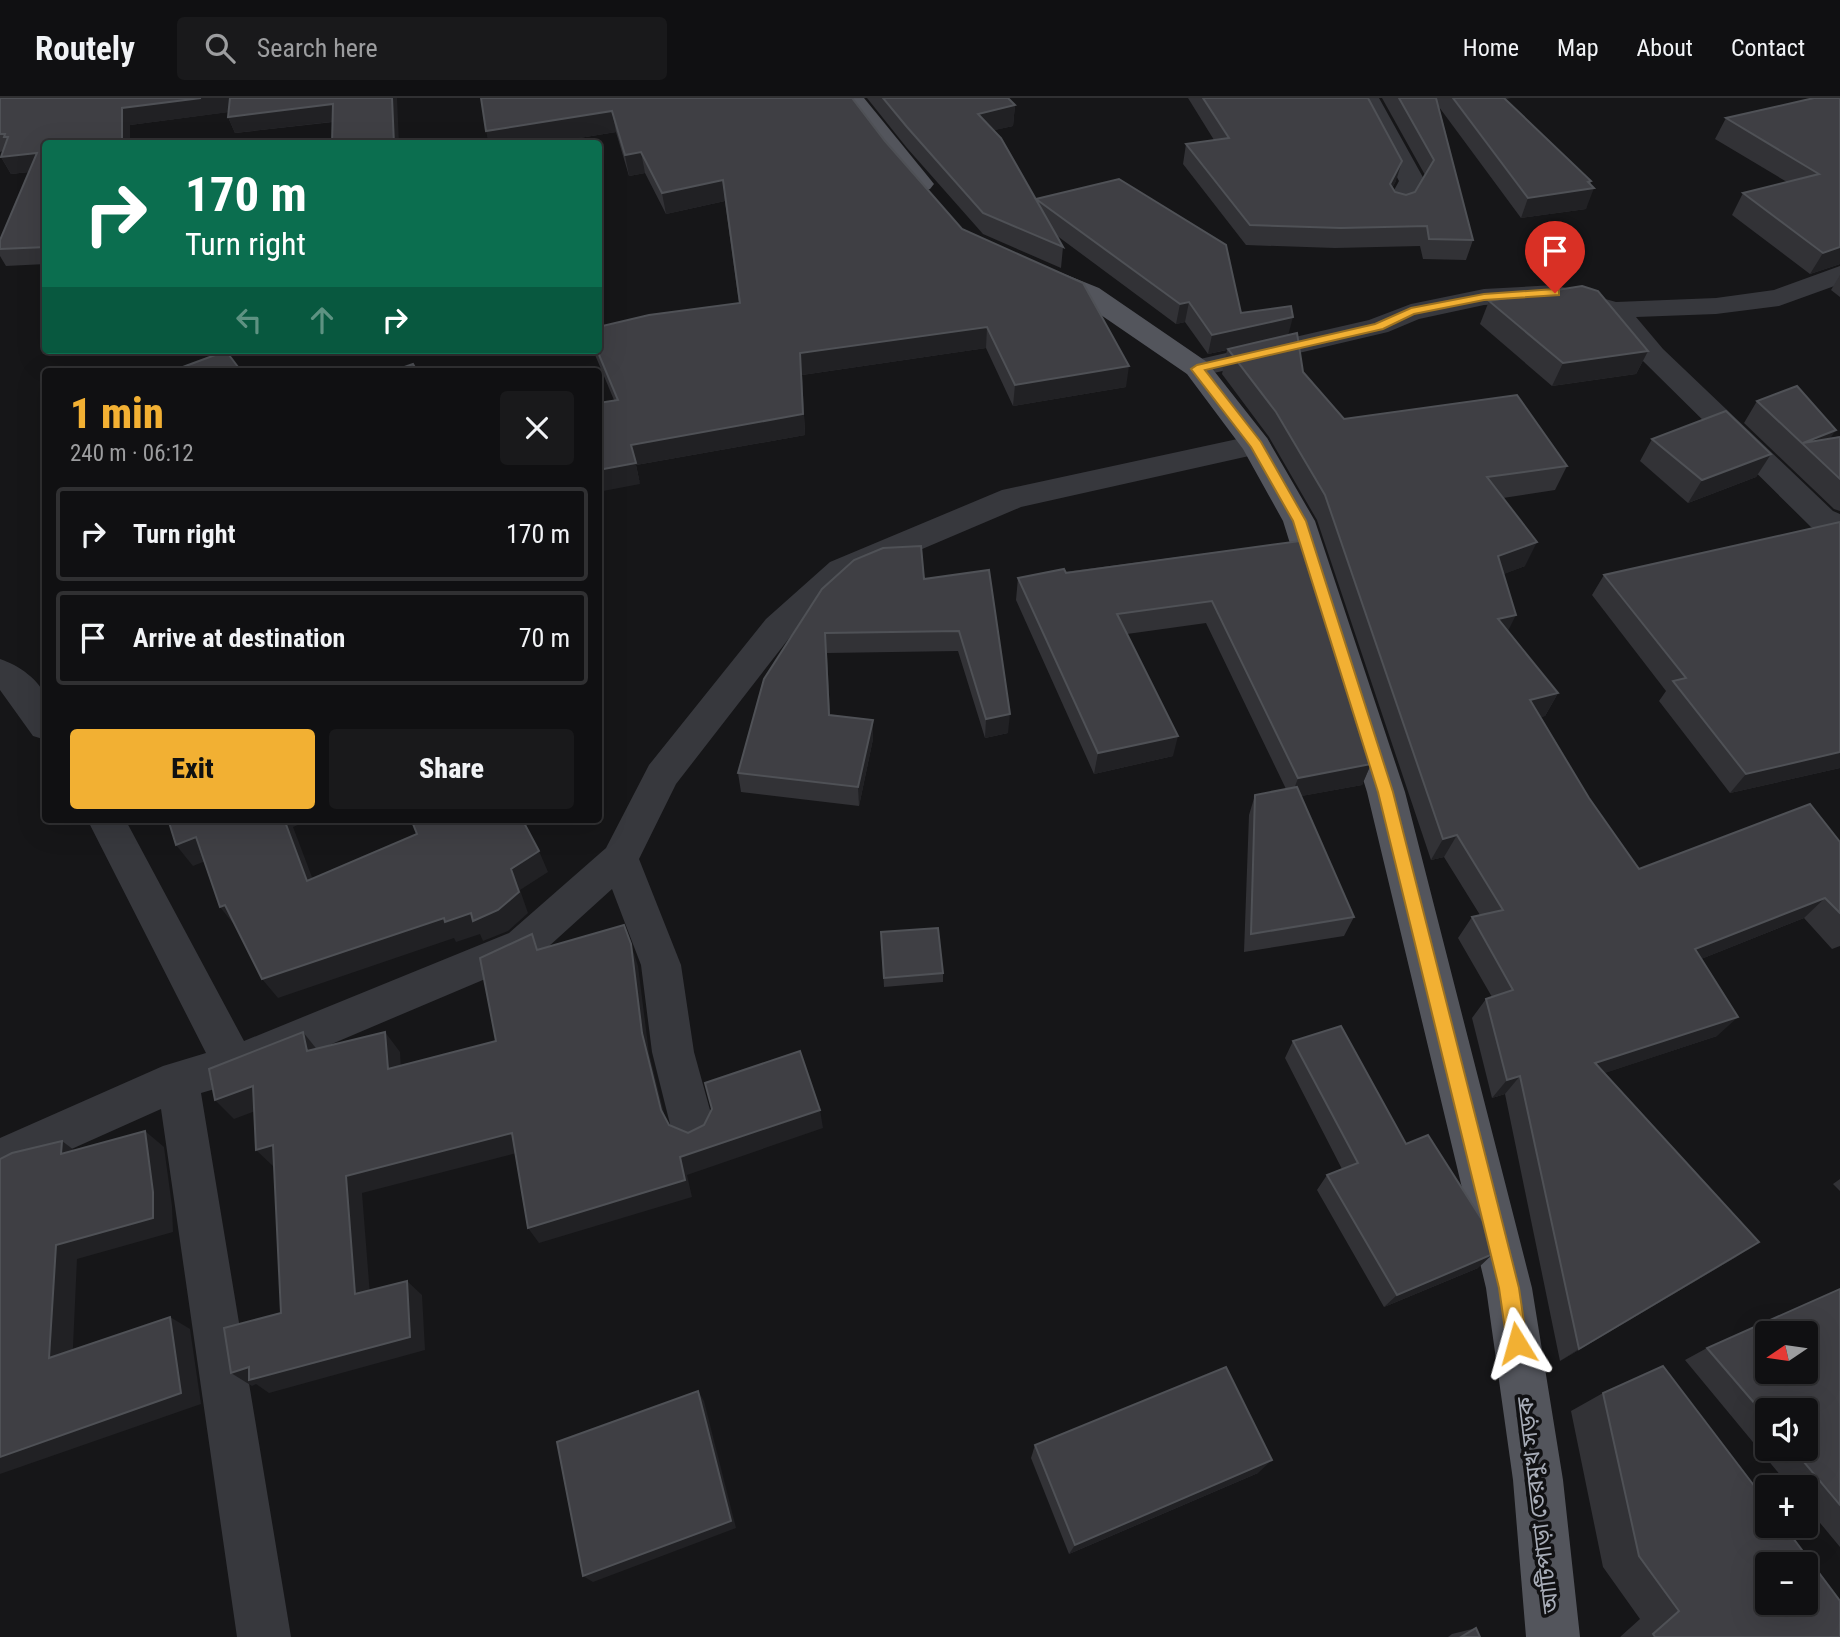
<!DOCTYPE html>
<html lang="en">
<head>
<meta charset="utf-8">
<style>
	body { margin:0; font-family:"Roboto Condensed","Noto Sans Bengali",sans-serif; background:#19191b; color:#f1f3f6; height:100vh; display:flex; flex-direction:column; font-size:26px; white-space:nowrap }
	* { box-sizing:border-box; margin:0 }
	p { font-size:23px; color:#9c9d9f }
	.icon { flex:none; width:38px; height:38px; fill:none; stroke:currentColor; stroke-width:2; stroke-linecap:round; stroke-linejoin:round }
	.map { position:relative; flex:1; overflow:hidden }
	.panel { position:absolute; left:42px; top:270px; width:560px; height:455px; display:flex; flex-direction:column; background:#101012; border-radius:7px; box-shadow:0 7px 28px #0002,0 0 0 2px #303032 }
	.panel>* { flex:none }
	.banner { position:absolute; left:42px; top:42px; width:560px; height:214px; border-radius:7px; box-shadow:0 7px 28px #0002,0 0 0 2px #303032; background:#0b6e4f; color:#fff; overflow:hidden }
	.needle { width:46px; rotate:257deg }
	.tools { position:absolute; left:1755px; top:1223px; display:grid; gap:14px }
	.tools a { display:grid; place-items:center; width:63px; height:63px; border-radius:7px; background:#101012; box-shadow:0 7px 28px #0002,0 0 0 2px #303032; font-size:35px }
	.pin { position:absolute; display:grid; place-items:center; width:60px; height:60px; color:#fff; margin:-72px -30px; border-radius:50% 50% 50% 0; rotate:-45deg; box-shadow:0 0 7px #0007 }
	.pin .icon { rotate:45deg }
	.me { position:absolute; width:77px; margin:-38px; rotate:352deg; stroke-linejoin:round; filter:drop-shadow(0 0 5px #0008) }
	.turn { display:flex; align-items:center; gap:24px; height:147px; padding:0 28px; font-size:32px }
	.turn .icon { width:91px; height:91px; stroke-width:2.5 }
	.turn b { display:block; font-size:49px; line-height:60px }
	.lanes { display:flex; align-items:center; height:66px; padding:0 28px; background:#0003; justify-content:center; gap:35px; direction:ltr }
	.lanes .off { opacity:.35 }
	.round { display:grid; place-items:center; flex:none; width:74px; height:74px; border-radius:7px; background:#19191b }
	.head { display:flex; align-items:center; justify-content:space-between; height:119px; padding:0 28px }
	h1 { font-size:42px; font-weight:800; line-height:52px; color:#f2b033 }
	.action { display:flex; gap:14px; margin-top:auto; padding:14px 28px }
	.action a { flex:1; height:80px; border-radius:7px; background:#f2b033; color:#111; font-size:28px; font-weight:800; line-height:80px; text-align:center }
	.action a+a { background:#19191b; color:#f1f3f6 }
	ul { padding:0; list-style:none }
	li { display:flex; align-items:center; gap:21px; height:94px; margin:0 14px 10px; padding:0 14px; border:4px solid #303032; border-radius:7px }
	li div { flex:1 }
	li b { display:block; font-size:26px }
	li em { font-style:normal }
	header { display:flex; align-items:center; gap:42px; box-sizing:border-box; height:98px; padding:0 35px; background:#101012; border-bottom:2px solid #303032 }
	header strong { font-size:33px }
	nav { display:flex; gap:38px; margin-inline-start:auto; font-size:24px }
	.search { width:490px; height:63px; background:#19191b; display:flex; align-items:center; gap:18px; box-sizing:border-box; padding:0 24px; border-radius:7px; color:#9c9d9f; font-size:26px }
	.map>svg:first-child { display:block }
</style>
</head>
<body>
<header>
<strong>Routely</strong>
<div class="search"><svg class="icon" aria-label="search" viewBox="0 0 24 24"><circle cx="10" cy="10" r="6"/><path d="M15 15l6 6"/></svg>Search here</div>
<nav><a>Home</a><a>Map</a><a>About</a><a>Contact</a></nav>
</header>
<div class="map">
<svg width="1840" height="1539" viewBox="0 0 1840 1539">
	<rect width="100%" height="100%" fill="#161618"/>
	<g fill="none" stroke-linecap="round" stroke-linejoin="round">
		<g fill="#37383d" fill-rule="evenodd">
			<path d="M1355,0H1379L1425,83L1408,112L1399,115L1390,112L1386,107L1399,83Z"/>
			<path d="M1840,168V186L1779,208L1716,216L1636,219L1663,251L1833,413L1840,416V439L1811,429L1643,263L1605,218L1554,203L1484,207L1419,221L1388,234L1197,279L1187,276L1183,270L1187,264L1369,222L1411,206L1484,191L1555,187L1616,204L1716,200L1774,192Z"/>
			<path d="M1256,337L1267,340L1271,347L1267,354L1021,409L854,480L790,539L676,686L639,761L681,867L694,954L715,1030L708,1044L693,1050L678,1044L671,1030L652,954L641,867L612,791L537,859L249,981L201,995L291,1539H237L161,1011L0,1083V1040L163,968L206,955L87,721H125L244,943L509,835L606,750L649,667L766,521L830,464L1002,392Z"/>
			<path d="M0,561C18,567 41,582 46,601C48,613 46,629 46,642L33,638L0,592Z"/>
		</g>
		<g fill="#53555c" fill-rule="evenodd">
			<path d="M840,0H864L930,81L934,86L930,91L921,94L912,91Z"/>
			<path d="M1042,167L1099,190L1207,264L1267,340L1315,423L1405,694L1532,1190L1563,1382L1580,1539H1526L1513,1382L1486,1190L1367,694L1283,423L1243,351L1187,276L1079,202L1032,181L1028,175L1032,169Z"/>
		</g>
	</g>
	<g fill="#323236" fill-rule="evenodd">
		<path d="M0,0H397L333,24L235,35L228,19V14L130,27L46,46V166L6,168L0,158V142L29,74L11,76L1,59L3,53L0,54Z"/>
		<path d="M481,0L885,43L962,131L1126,289L1013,308L986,250L802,277L805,337L636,367L640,386L614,302L593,252H598L739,205L725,103L666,116L645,75L629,78L616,34L543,46H489Z"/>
		<path d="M867,0H1008L1015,7L1013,28L994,32L1036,101L1241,215L1288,237L1303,274L1344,321L1567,368L1555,392L1503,400L1525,468L1503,476L1508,533L1558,595L1545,618L1540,619L1589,700L1639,771L1840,744V848L1832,851L1804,820L1701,861L1717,938L1604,975L1736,1159L1560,1263L1505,996L1492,1000L1472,920L1486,901L1492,899L1458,840L1472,819L1480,817L1444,759L1431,762L1317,422L1269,339L1222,276L1227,252L1208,256L1185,224L1176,226L1056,137L1063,149L1061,170L983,136L907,50Z"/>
		<path d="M1188,0H1368L1396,83L1392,90L1395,94L1406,97L1415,94L1425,77L1382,0H1511L1504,1L1591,83L1586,111L1521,120L1439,9L1473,142L1466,162L1423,161L1420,148L1335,150L1246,147L1183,66L1186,46L1214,42Z"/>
		<path d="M1814,0L1840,166L1810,176L1732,117L1743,95L1787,84L1715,41L1726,20Z"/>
		<path d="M1840,177V199L1831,192Z"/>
		<path d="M1489,203L1648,253L1636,276L1552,288L1480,226Z"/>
		<path d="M1757,303L1831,340L1840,338V413L1834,411L1744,325Z"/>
		<path d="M1652,341L1771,356L1756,379L1688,405L1640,363Z"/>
		<path d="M1840,424V670L1730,695L1659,603L1666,593L1592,497L1604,477Z"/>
		<path d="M1300,443L1371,666L1362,687L1301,698L1354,819L1344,838L1244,854L1249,717L1255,697L1286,691L1206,525L1127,536L1173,658L1094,676L1016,502L1018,480Z"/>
		<path d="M989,472L1008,635L985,640L958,553L827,555L830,617L873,641L859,708L741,694L738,675L822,491L924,481Z"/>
		<path d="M881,834L943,875V884L884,889Z"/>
		<path d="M1293,943L1406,1046L1478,1170L1384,1209L1317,1092L1327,1077L1342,1071L1285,960Z"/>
		<path d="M1840,1081V1093L1833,1086Z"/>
		<path d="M1840,1191V1449L1806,1408V1390H1791L1685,1262L1707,1250ZM1768,1312L1806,1351H1768Z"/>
		<path d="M1603,1295L1840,1539H1620L1640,1521L1603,1469L1571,1313Z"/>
		<path d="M1035,1347L1258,1375L1069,1456L1031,1360Z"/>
		<path d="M1476,1530L1480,1539H1448L1452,1536Z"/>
	</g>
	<g fill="#212124">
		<path d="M201,0H232L237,13L130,27V46H122V10Z"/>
		<path d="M392,0H397L399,46H394Z"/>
		<path d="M333,6L339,23L235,35L228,19Z"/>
		<path d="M1015,7L1013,28L977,36L978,16Z"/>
		<path d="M612,13L616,34L543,46H489L486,33Z"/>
		<path d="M641,54L645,75L629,78L625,57Z"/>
		<path d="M37,55L46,72L11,76L1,59Z"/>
		<path d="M1402,63L1396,83L1384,106L1390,86Z"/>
		<path d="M723,82L725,103L666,116L662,95Z"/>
		<path d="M1591,83L1588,91L1594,90L1586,111L1521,120L1528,100Z"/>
		<path d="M1840,149V166L1810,176L1823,155Z"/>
		<path d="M1189,204L1185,224L1176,226L1180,206Z"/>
		<path d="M1293,219L1288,238L1208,256L1212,237Z"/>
		<path d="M987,229L986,250L802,277L805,337L636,367L640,386L598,394V372L631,347L800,255Z"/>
		<path d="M1648,253L1636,276L1552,288L1563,265Z"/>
		<path d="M1129,268L1126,289L1013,308L1015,287Z"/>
		<path d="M1836,332L1821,354L1802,346Z"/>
		<path d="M1771,356L1756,379L1688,405L1702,382Z"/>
		<path d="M1537,444L1525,468L1486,483L1498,458Z"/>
		<path d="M1516,517L1504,541L1498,521Z"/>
		<path d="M1558,595L1545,618L1517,625L1530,602Z"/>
		<path d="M1010,616L1008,635L985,640L986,621Z"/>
		<path d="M873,622V641L859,708L858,689Z"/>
		<path d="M1178,638L1173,658L1094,676L1098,655Z"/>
		<path d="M1840,654V670L1730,695L1746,676Z"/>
		<path d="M1371,666L1362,687L1291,700L1298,680Z"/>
		<path d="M284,721H313L293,729L321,803L307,783Z"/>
		<path d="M1457,737L1444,759L1431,762L1443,741Z"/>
		<path d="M196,739L213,760L193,768L176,747Z"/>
		<path d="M539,753L548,774L520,792L528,815L508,833L483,843L480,836L456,844L454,840L278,900L262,881L511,771Z"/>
		<path d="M1825,800L1804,820L1676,871L1695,851Z"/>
		<path d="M225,807L236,829L220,809Z"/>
		<path d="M631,846L638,868L649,955L668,1031L661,1012L642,935Z"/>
		<path d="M1738,919L1717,938L1578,984L1595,965Z"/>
		<path d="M303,934L319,954L307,953Z"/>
		<path d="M385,934L400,954L402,990L388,971Z"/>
		<path d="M1520,978L1505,996L1492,1000L1507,982Z"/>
		<path d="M253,988L271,1007L234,1021L215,1002Z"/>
		<path d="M820,1012L823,1030L687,1077L692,1099L539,1145L528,1130L680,1059Z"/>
		<path d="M145,1033L164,1049L172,1108L173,1134L77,1161L72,1271L49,1260L56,1147Z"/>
		<path d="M512,1035L524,1053L362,1095L371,1210L355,1196L346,1078Z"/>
		<path d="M62,1043L82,1058L61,1056Z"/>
		<path d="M273,1047L275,1070L256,1052Z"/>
		<path d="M1759,1144L1736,1159L1560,1263L1579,1251Z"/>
		<path d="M1493,1156L1478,1170L1384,1209L1397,1197Z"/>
		<path d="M407,1183L422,1197L425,1252L269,1295L256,1286L252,1288L231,1275Z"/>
		<path d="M170,1219L190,1231L201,1306L0,1376V1359Z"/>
		<path d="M698,1293L704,1303L736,1430L593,1484L583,1478Z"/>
		<path d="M1272,1362L1258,1375L1069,1456L1075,1447Z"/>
	</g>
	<g fill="#3f3f44" stroke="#4f5156" stroke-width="2" fill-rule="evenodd">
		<path d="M0,0H201L122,10V46H46V149L0,151V142L37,55L1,59L8,39H4L5,36H0Z"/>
		<path d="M230,0H392L394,46H332L333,6L228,19Z"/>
		<path d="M481,0H852L885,43L962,131L1083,185L1129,268L1015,287L987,229L800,255L803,316L631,347L636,365L598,372V305L618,302L597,252H598V229L649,217L740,205L723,82L662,95L641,54L625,57L612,13L486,33Z"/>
		<path d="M883,0H1008L1015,7L978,16L1001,40L1063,149L983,115L907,29Z"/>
		<path d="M1203,0H1368L1402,63L1390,86L1395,94L1406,97L1415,94L1434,62L1399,0H1436L1473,142L1429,141L1427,128L1341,130L1250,127L1186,46L1229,40Z"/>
		<path d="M1453,0H1504L1591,83L1588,84L1594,90L1528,100Z"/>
		<path d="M1814,0H1840V149L1823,155L1743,95L1819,76L1726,20Z"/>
		<path d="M1119,81L1226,147L1241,215L1291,208L1293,219L1212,237L1189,204L1180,206L1036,101Z"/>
		<path d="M1582,188L1598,193L1648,253L1563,265L1489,203Z"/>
		<path d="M1297,235L1303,274L1344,321L1517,297L1567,368L1487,379L1537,444L1498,458L1516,517L1498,521L1558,595L1530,602L1589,700L1639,771L1810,706L1840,744V815L1825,800L1695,851L1738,919L1595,965L1759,1144L1579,1251L1520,978L1507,982L1486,901L1513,892L1472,819L1503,812L1457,737L1443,741L1325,397L1276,314L1228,251Z"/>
		<path d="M226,253L241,273H172Z"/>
		<path d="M413,266L417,273H393Z"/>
		<path d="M1797,288L1836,332L1803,345L1840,339V381L1757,303Z"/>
		<path d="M1726,313L1771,356L1702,382L1652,341Z"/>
		<path d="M1840,424V654L1746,676L1673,583L1686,580L1604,477Z"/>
		<path d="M1300,443L1371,666L1298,680L1212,503L1117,516L1178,638L1098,655L1018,480L1064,471L1066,475Z"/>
		<path d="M921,448L924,481L989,472L1010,616L986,621L959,533L825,535L829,617L873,622L858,689L738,675L764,581L822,491L854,462L883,450Z"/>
		<path d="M1297,689L1354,819L1251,836L1255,697Z"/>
		<path d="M168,721H284L307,783L417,736L411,721H522L539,753L511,771L519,794L498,812L473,823L471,815L445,824L444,820L262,881L225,807L220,809L196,739L176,747Z"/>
		<path d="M624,827L631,846L642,935L661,1012L669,1027L688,1035L704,1027L712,1011L705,985L800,953L820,1012L680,1059L685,1082L528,1130L512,1035L346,1078L355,1196L407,1183L410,1239L249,1282V1269L231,1275L224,1230L281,1215L273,1047L256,1052L253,988L215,1002L209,971L303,934L307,953L385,934L388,971L496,943L480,860L532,836L537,852Z"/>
		<path d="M938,830L943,875L884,880L881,834Z"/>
		<path d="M1341,928L1406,1046L1428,1037L1486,1128L1493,1156L1397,1197L1327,1077L1358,1065L1293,943Z"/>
		<path d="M145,1033L153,1094V1120L56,1147L49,1260L170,1219L181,1295L0,1359V1061L12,1055L62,1043L61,1056Z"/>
		<path d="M1840,1191V1407L1793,1351H1806V1312H1768V1321L1707,1250ZM1768,1236H1806V1274H1768Z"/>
		<path d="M1663,1268L1768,1406V1428H1784L1840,1503V1539H1655L1653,1536L1679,1513L1639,1458L1603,1295ZM1768,1466H1806V1505H1768Z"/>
		<path d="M1226,1269L1272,1362L1075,1447L1035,1347Z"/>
		<path d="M698,1293L731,1423L583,1478L557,1344Z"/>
		<path d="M1476,1530L1480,1539H1461Z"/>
	</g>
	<path fill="#f2b033" stroke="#9d7221" stroke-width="2" d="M1555,191L1559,192V197L1484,202L1414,216L1383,231L1205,272L1261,344L1306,423L1393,694L1519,1190L1527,1245L1524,1252L1517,1255L1510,1252L1507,1245L1499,1190L1378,694L1293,423L1251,349L1191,271L1197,267L1375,226L1411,210L1484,196Z"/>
	<g text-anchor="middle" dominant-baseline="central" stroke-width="7" stroke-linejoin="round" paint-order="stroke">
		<g font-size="23" fill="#a8adb8" stroke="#111113">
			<text transform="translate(1538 1407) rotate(-97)">আটিপাড়া তেরমুখ সড়ক</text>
		</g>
	</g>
</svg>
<div class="tools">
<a><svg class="needle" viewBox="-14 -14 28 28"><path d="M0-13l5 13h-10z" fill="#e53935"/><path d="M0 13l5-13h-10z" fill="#9c9d9f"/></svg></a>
<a><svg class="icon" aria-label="sound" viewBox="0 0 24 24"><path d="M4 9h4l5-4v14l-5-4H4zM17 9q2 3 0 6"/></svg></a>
<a>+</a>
<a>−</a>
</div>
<div class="pin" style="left:1555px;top:195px;background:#d93025"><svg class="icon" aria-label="arrive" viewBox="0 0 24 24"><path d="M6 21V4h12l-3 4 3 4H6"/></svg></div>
<svg class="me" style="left:1517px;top:1245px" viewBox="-20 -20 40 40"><path d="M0-17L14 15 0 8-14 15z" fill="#f2b033" stroke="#fff" stroke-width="4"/></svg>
<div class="banner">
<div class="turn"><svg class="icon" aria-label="right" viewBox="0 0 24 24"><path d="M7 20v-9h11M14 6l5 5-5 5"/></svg><div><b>170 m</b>Turn right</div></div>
<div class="lanes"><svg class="icon off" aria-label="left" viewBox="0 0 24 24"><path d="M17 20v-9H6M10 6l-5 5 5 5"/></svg><svg class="icon off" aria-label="ahead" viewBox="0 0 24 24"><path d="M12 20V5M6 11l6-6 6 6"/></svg><svg class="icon" aria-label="right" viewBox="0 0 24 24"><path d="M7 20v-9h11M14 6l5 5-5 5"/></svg></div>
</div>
<section class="panel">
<div class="head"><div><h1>1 min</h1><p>240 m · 06:12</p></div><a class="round"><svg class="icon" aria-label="close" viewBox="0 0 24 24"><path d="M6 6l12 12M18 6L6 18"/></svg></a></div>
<ul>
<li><svg class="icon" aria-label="right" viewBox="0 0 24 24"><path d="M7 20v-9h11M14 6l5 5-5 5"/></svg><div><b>Turn right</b></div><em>170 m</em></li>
<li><svg class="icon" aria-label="arrive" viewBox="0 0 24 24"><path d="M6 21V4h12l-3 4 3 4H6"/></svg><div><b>Arrive at destination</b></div><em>70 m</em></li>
</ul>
<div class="action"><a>Exit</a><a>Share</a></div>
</section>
</div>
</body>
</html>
